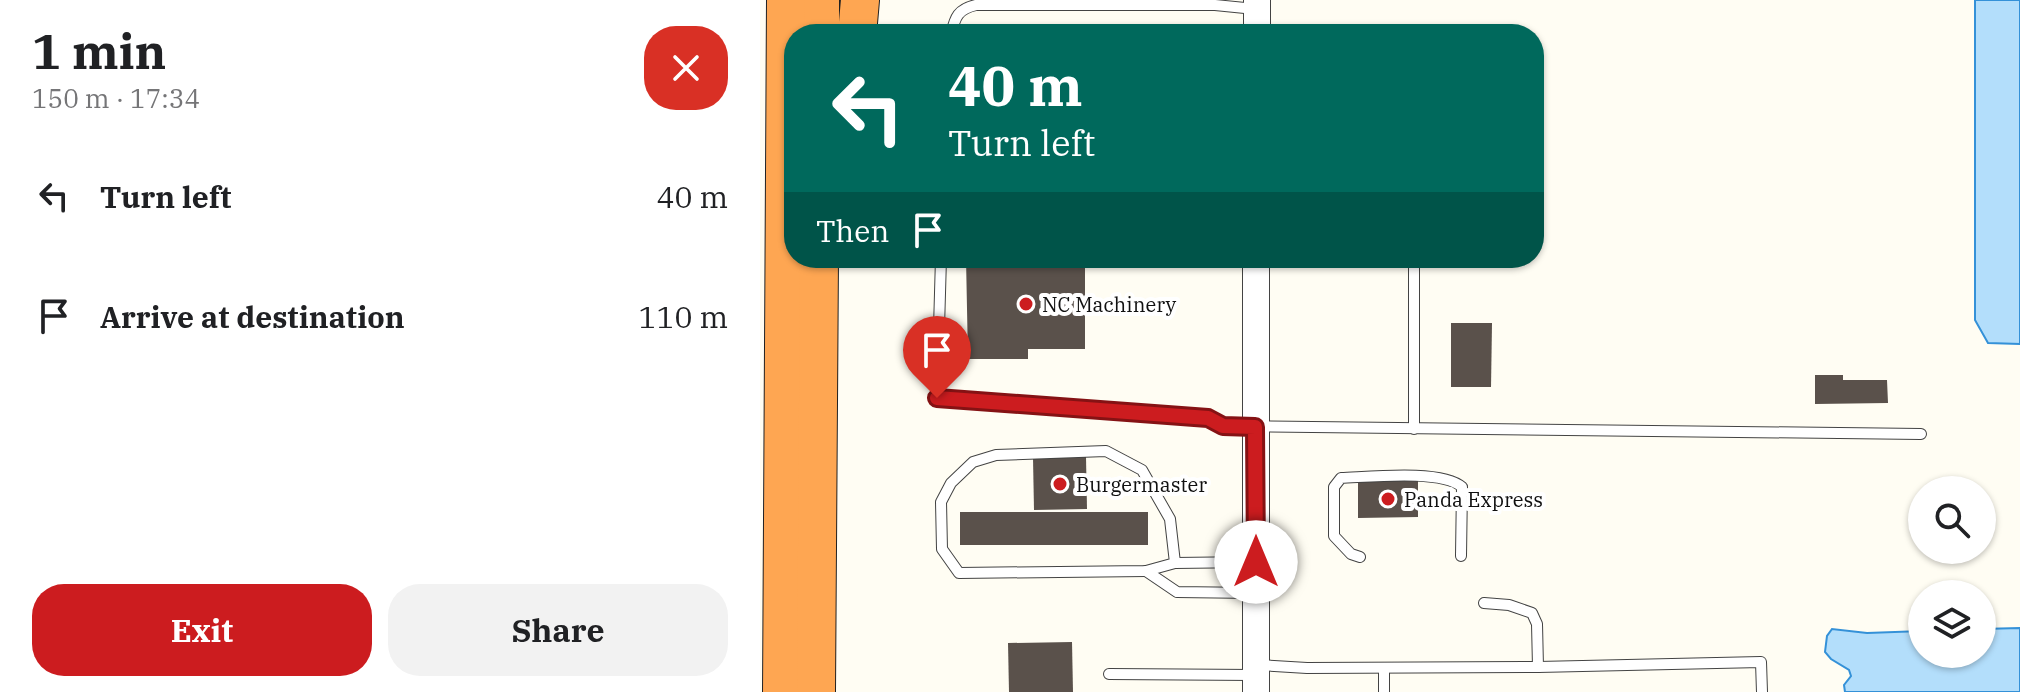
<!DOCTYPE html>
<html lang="en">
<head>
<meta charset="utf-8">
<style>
	body { margin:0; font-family:"IBM Plex Serif",serif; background:#f2f2f2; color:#202124; height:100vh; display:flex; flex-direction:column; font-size:30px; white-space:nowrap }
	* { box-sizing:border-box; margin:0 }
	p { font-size:26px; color:#757577 }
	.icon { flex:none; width:44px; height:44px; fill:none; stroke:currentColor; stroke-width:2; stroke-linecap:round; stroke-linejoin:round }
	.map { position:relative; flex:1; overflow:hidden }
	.panel { display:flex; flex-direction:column; background:#fff; width:760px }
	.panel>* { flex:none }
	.guide { position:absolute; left:24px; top:24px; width:760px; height:244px; border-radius:32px; box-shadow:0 2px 6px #0004; background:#00695c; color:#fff; overflow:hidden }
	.tools { position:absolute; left:1148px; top:476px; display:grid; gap:16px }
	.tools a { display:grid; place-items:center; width:88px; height:88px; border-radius:50%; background:#fff; box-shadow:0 2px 6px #0004; font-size:40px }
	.pin { position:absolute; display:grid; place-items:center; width:68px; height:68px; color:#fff; margin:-82px -34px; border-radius:50% 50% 50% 0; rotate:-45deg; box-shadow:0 0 8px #0007 }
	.pin .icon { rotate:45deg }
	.me { position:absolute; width:88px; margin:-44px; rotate:0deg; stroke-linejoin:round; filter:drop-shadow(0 0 6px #0008) }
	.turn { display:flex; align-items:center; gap:28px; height:168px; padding:0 32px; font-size:36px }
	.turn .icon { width:104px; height:104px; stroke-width:2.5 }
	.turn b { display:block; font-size:56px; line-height:68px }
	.then { display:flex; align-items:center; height:76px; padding:0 32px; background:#0003; gap:16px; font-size:30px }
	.round { display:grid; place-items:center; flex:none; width:84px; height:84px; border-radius:32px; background:#f2f2f2 }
	.head { display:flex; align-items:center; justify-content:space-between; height:136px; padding:0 32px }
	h1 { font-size:48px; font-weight:700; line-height:60px }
	.primary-button { display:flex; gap:16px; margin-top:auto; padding:16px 32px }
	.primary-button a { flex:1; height:92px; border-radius:32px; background:#cc1c1f; color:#fff; font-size:32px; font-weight:700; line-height:92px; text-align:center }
	.primary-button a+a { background:#f2f2f2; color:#202124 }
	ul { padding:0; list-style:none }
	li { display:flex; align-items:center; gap:24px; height:120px; padding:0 32px }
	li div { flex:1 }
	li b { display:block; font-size:30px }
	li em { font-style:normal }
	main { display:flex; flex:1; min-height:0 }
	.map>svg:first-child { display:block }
</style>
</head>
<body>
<main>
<section class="panel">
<div class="head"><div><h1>1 min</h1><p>150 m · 17:34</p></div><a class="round" style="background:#d93025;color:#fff"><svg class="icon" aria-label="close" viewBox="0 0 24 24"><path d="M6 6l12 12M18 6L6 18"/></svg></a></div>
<ul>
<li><svg class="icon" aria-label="left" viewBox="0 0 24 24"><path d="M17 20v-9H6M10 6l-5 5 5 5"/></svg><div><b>Turn left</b></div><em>40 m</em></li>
<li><svg class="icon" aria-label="arrive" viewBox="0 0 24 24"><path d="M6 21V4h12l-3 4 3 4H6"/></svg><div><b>Arrive at destination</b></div><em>110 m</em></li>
</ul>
<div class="primary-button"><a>Exit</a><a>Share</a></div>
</section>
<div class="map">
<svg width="1260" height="692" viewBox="0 0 1260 692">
	<rect width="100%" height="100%" fill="#fffdf3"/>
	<g fill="#b3defb" stroke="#3491d8" stroke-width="2">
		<path d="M1215,0H1260V344L1228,343L1215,320Z"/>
		<path d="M1260,628V692H1085L1084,685L1091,676L1089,670L1071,659L1065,652L1067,636L1072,629L1107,633L1162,631V654H1222V629Z"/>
	</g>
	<g fill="#5a514b">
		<path d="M206,258H325V349H268V359H208Z"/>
		<path d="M691,323H732L731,387H691Z"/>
		<path d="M1055,375H1083V380H1127L1128,403L1055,404Z"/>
		<path d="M326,457L327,509L274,510L273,458Z"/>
		<path d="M598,481H658V517L598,518Z"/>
		<rect x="200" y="512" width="188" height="33"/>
		<path d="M312,642L313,692H249L248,643Z"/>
	</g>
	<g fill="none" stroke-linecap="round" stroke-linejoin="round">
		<g stroke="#434343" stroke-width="12">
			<g id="service">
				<path d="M191,34C195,17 198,9 216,5H455L495,9"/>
				<path d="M181,258L177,398L448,418L463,426L1161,434"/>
				<path d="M654,258V429"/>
				<path d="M600,557L591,554L574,536V487L581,478C609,477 682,469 702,487L701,556"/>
				<path d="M415,563L410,519L382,470L346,451L236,455L213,462L191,483L181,502L182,549L199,573L386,571L415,563L494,562"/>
				<path d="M386,571L417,592L494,593"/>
				<path d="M724,603L749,605L772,613L777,624L778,667"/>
				<path d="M498,665L547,668L778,667L1001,662L1002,692"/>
				<path d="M624,668V692"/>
				<path d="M349,674L494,675"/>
			</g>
		</g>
		<g stroke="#434343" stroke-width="28">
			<g id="tertiary">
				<path d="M497,34V0"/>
				<path d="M496,258V692"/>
			</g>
		</g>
		<g stroke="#212121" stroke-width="40">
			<g id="motorway">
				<path d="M60,34V0"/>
				<path d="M97,34L100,0"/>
				<path d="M22,692L26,0"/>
				<path d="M56,692L59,258"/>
			</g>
		</g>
		<use href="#service" stroke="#fff" stroke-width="10"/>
		<use href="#tertiary" stroke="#fff" stroke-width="26"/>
		<use href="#motorway" stroke="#fea652" stroke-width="38"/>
	</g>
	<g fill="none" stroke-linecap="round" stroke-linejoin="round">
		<g stroke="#851214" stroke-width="20">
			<path id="route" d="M177,398L448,418L463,426L495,427L496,562"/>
		</g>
		<use href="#route" stroke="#cc1c1f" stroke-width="14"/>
	</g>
	<g fill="#cc1c1f" stroke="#fff" stroke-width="3">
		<circle cx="266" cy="304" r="8"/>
		<circle cx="300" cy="484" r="8"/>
		<circle cx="628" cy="499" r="8"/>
	</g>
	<g text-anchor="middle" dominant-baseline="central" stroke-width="8" stroke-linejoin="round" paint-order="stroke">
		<g font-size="20" fill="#101010" stroke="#fff" text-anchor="start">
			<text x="282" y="304">NC Machinery</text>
			<text x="316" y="484">Burgermaster</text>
			<text x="644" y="499">Panda Express</text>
		</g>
	</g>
</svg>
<div class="tools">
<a><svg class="icon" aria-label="search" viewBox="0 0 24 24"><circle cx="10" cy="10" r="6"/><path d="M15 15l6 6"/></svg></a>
<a><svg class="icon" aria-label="layers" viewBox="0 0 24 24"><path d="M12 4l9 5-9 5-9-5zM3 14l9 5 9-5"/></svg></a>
</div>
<div class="pin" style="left:177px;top:398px;background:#d93025"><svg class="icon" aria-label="arrive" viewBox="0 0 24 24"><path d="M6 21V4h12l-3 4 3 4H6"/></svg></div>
<svg class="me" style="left:496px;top:562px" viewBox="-20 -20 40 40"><circle r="19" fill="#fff"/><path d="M0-13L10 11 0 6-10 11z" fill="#cc1c1f"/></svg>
<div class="guide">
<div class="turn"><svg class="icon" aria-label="left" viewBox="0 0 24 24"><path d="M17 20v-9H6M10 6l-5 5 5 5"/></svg><div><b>40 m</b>Turn left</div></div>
<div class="then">Then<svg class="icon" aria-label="arrive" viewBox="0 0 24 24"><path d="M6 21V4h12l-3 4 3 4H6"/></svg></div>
</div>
</div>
</main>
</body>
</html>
